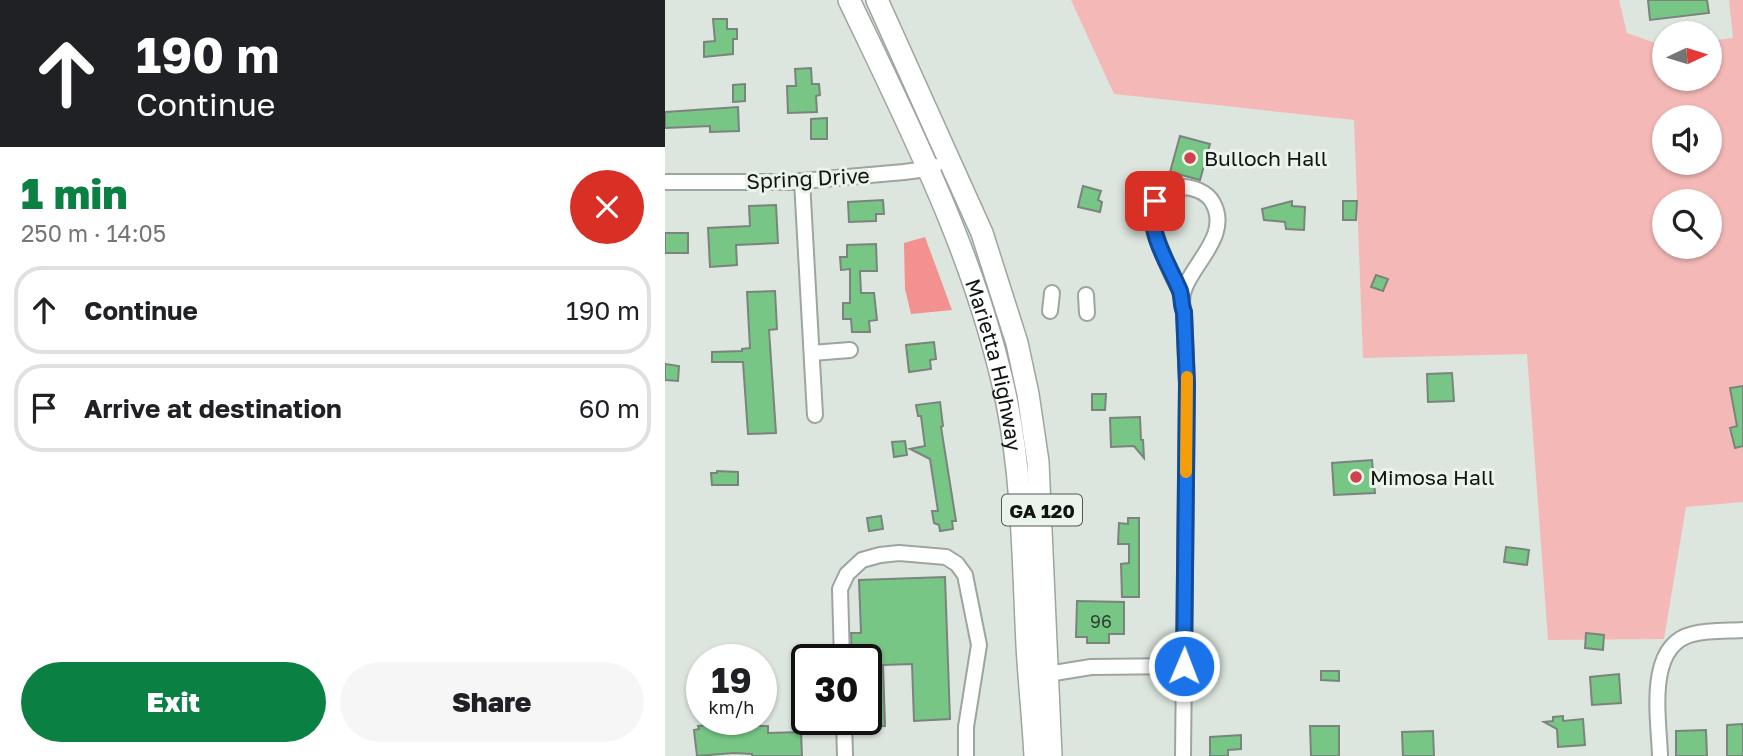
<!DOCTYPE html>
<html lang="en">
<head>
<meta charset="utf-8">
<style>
	body { margin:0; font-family:"Golos Text",sans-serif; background:#f6f6f6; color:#202124; height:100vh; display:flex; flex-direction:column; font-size:26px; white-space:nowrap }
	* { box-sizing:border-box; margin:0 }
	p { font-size:23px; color:#757577 }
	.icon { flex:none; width:38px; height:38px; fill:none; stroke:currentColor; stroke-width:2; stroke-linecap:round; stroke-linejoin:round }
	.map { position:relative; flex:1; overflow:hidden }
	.side { display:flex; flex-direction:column; background:#fff; width:665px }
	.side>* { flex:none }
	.top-card { background:#202124; color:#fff; overflow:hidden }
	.needle { width:46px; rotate:86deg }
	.controls { position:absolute; left:987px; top:21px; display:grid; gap:14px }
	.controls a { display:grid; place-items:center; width:70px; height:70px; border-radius:50%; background:#fff; box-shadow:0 2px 5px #0004; font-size:35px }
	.speed { position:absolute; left:21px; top:644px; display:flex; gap:14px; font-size:35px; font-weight:700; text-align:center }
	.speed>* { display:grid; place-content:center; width:91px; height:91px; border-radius:50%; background:#fff; box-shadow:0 2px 5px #0004; line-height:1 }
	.speed small { font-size:18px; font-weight:400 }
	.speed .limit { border:4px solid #111; border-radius:10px; background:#fff; color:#111 }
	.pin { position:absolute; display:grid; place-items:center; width:60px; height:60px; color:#fff; margin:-30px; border-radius:14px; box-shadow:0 4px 10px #0006 }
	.me { position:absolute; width:77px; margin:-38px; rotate:1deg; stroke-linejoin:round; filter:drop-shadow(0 0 5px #0008) }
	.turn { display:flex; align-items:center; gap:24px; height:147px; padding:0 21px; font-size:32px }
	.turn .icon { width:91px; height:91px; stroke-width:2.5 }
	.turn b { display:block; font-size:49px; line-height:60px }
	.round { display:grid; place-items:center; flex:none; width:74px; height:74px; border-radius:37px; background:#f6f6f6 }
	.overview { display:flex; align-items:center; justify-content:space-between; height:119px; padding:0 21px }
	h1 { font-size:42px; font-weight:800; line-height:52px; color:#0b8043 }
	.action { display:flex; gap:14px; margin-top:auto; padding:14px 21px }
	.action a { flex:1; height:80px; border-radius:42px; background:#0b8043; color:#fff; font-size:28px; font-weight:800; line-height:80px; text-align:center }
	.action a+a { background:#f6f6f6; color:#202124 }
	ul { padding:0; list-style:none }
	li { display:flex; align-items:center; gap:21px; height:88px; margin:0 14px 10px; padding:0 7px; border:4px solid #e0e0e0; border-radius:28px }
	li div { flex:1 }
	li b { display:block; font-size:26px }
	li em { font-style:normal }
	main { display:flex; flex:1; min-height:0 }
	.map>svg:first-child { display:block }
</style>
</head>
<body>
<main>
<section class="side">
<div class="top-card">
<div class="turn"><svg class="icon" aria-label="ahead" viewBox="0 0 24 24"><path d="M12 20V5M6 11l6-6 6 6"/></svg><div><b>190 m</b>Continue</div></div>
</div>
<div class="overview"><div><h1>1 min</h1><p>250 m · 14:05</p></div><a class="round" style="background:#d93025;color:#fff"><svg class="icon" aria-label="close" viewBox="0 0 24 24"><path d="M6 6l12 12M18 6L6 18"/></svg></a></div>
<ul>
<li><svg class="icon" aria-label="ahead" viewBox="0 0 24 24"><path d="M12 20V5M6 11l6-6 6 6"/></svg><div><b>Continue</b></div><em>190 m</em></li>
<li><svg class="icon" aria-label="arrive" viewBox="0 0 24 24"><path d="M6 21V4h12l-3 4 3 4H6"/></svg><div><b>Arrive at destination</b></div><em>60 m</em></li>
</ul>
<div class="action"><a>Exit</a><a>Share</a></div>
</section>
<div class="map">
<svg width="1078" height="756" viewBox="0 0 1078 756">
	<rect width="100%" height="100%" fill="#dce6de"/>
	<path fill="#f4b9b7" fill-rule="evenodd" d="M406,0H954L962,33L999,46V79H1045V41L1068,38L1064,0H1078V502L1021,507L999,639L883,640L862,354L698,358L689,120L449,94ZM999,117H1045V163H999ZM999,201H1045V247H999Z"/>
	<path fill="#f39090" d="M260,237L287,310L246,314L240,289L239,243Z"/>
	<g fill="#77c686" stroke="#7b847c" stroke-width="2">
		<path d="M983,0H1042L1044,13L985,20Z"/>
		<path d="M48,19H62V29H72V39H68V54L39,57V42L50,41Z"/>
		<path d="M146,68L147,84H154L155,95L151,96L152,112L123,113L122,86H131L130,69Z"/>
		<path d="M80,84V101L68,102V85Z"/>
		<path d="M73,107L74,131L45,132V126L0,128V112Z"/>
		<path d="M162,118V139H146V119Z"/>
		<path d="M515,136L545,144L535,180L505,172Z"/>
		<path d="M418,186L436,191L433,200L437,202L435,212L413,207Z"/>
		<path d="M218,200L219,214H211V221L184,222L183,202Z"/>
		<path d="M627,201V206L640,207L639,230L621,229L620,222L599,220L597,209Z"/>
		<path d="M678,201H692L691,220H678Z"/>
		<path d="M111,205L113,243L71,245L72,265L45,267L43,228L85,226L84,206Z"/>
		<rect x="0" y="233" width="23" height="20"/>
		<path d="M211,244L212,271H195L196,293H209L212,320L204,321L205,332H187L186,319H178V303H185V269L176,270L175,257H182V245Z"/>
		<path d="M711,275L723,279L718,291L706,287Z"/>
		<path d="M110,291L112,329L104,330L111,433L83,434L78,362H47V352L77,351V349L85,348L82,292Z"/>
		<path d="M269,342L271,359L265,360L266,369L244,372L241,345Z"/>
		<path d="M0,364L14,366L13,381L0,380Z"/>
		<path d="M787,373L789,401L763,402L762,374Z"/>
		<path d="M1078,386V446L1070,448L1065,428L1072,426L1065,388Z"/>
		<path d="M427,394H441L440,410H427Z"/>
		<path d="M275,402L278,426L276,427L291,521H287L288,529L275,531L274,525L269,523L267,511H273L265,459L245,449L260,446L256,416H253L251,405Z"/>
		<path d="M475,417L476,440H478L479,458L469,446L446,447L445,418Z"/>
		<path d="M240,441L242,455L229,457L227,442Z"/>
		<path d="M707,460L710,493L669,495L667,463Z"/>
		<path d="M52,471L73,472V485H47L46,473H52Z"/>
		<path d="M216,516L218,529L204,531L202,518Z"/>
		<path d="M463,518H474V597H457L456,564L464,563V544H453L454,523L463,524Z"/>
		<path d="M841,547L864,550L862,565L839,562Z"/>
		<path d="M280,577L285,719L249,721L247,664L218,665L220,726L201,727V660H187L186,633H196L194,580Z"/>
		<path d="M412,601L459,602V634H444V643H422V637H411Z"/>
		<path d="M921,633L939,635L938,650L920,648Z"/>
		<path d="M656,671H674V681L656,680Z"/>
		<path d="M954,674L956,703L927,705L925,677Z"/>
		<path d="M898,716V721L918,719L920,745L893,747L892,729L879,722L888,721V717Z"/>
		<path d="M1078,724V756H1062V725Z"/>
		<path d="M46,725L103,726V733L136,732L137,756H87V754L69,753L32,756L29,730L34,729L33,726Z"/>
		<path d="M645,726H674V756H646Z"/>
		<path d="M1041,730L1042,756H1011V731Z"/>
		<path d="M768,731L769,756H738L737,732Z"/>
		<path d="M576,735V749L563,750V756H545V737Z"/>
	</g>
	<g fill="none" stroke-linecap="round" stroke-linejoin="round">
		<g stroke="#9da69e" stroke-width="18">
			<g id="minor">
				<path d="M137,181L150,415"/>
				<path d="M0,182H126L239,172L262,169L270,166"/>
				<path d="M516,293C507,276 486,231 486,212C487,181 536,180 548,203C570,244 505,276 519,312L522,384L518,756"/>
				<path d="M421,295L422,313"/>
				<path d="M385,311L387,293"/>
				<path d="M147,353L185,350"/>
				<path d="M177,660L175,589L182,574L197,560L215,555L234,553L281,557L292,564L300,575L314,645L301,727V756"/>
				<path d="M383,674L426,667L519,666"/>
				<path d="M179,719L180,756"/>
				<path d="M995,756C994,719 980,645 1028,634C1044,630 1062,631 1078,630"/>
			</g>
		</g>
		<g stroke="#9da69e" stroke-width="24">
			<g id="highway">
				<path id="s1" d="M184,0C246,130 313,261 342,403C358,483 358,564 362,645C364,682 368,719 370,756"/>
				<path d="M212,0L317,233L352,343L363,394L373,462L386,756"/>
			</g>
		</g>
		<use href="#minor" stroke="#fff" stroke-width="14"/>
		<use href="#highway" stroke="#fff" stroke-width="21"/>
	</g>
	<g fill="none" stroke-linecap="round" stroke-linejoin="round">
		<g stroke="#114b97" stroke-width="18">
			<path id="route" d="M490,201C480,230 504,264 515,291C517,297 516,305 519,312L522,384L519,666"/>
		</g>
		<use href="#route" stroke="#1a73e8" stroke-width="12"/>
		<path stroke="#f59e0b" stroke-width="12" d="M521,472L522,377"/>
	</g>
	<g fill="#d1404d" stroke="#eaf4eb" stroke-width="2.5">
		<circle cx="525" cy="158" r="7"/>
		<circle cx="691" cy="477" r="7"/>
	</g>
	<g text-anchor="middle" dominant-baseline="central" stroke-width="6" stroke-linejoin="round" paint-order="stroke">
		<g font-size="18" fill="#2a412f">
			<text x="436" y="621">96</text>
		</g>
		<rect fill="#eaf4eb" stroke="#525853" stroke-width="2" x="337" y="494.5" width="80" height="31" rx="5"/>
		<g font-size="19" font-weight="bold" fill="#111512">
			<text x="377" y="510">GA 120</text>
		</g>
		<g font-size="21" fill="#111512" stroke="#eaf4eb" text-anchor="start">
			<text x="539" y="158">Bulloch Hall</text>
			<text x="705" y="477">Mimosa Hall</text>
		</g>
		<g font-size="21" fill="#111512" stroke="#eaf4eb">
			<text transform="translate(143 178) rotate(-3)">Spring Drive</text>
			<text stroke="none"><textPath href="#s1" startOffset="394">Marietta Highway</textPath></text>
		</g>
	</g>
</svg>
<div class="controls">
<a><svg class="needle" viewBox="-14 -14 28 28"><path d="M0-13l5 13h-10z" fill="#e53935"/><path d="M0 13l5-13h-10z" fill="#757577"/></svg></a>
<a><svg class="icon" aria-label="sound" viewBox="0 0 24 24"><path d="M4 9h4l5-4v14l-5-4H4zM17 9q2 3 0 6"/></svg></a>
<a><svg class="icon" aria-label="search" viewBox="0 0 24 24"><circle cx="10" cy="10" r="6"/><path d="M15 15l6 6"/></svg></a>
</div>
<div class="speed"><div>19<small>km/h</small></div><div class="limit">30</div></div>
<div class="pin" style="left:490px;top:201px;background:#d93025"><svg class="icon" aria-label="arrive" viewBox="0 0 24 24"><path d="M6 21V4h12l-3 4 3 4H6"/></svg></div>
<svg class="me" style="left:519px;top:666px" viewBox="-20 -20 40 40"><circle r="17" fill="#1a73e8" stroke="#fff" stroke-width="3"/><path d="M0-11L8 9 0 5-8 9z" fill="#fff"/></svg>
</div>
</main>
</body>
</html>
